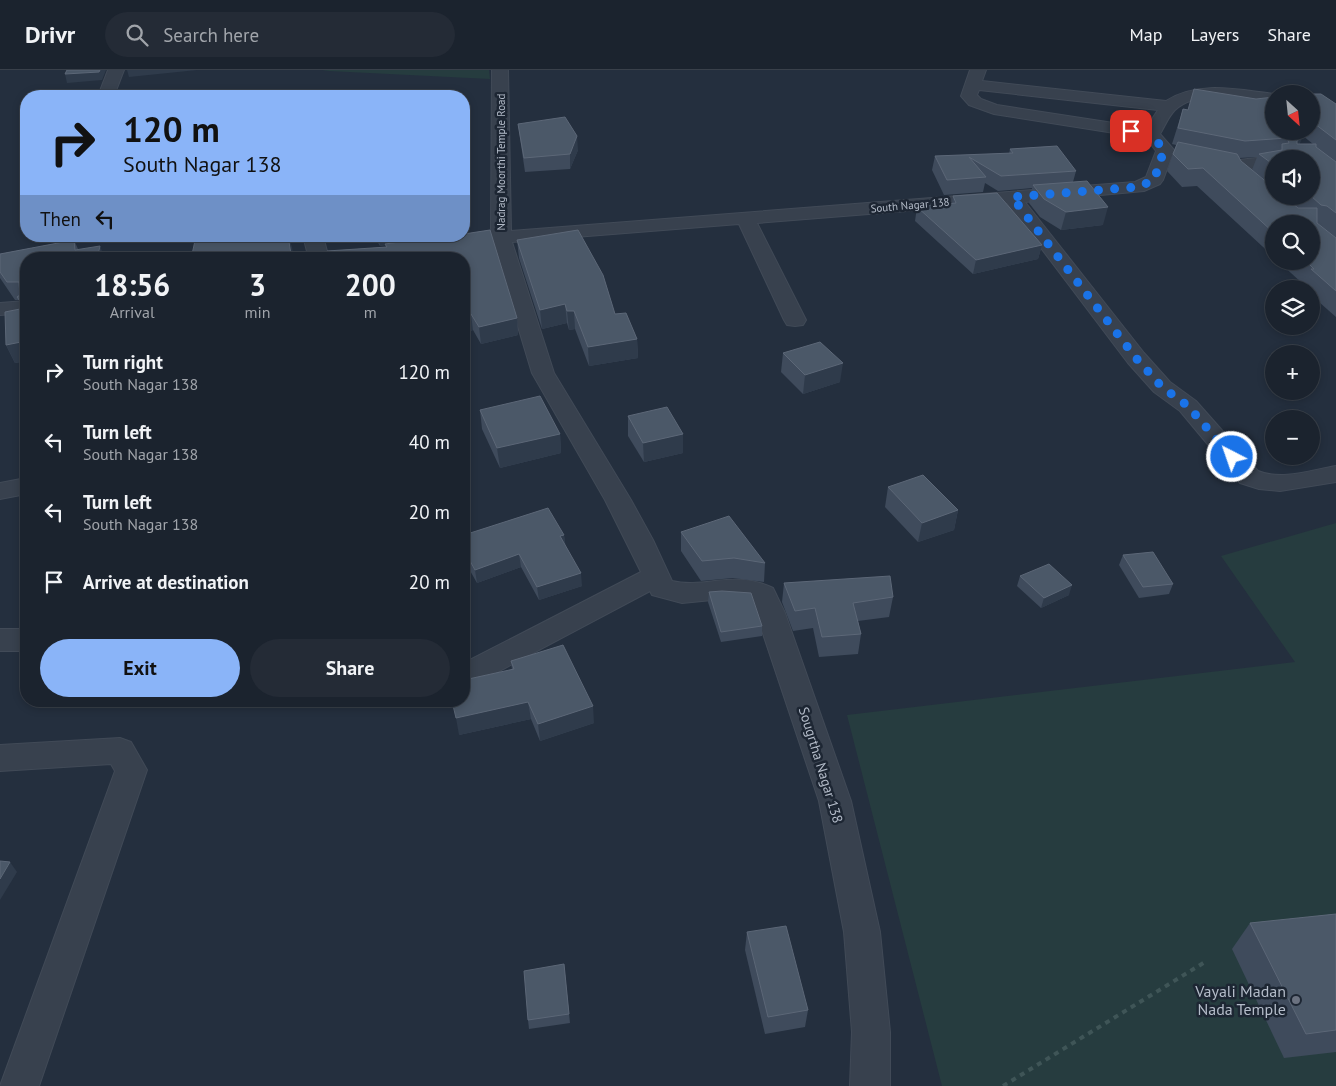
<!DOCTYPE html>
<html lang="en">
<head>
<meta charset="utf-8">
<style>
	body { margin:0; font-family:"PT Sans",sans-serif; background:#242b36; color:#f1f3f6; height:100vh; display:flex; flex-direction:column; font-size:19px; white-space:nowrap }
	* { box-sizing:border-box; margin:0 }
	p { font-size:16px; color:#a0a4aa }
	.icon { flex:none; width:28px; height:28px; fill:none; stroke:currentColor; stroke-width:2; stroke-linecap:round; stroke-linejoin:round }
	.map { position:relative; flex:1; overflow:hidden }
	.details { position:absolute; left:20px; top:182px; width:450px; height:455px; display:flex; flex-direction:column; background:#1b232e; border-radius:20px; box-shadow:0 2px 8px #0003,0 0 0 1px #39404a }
	.details>* { flex:none }
	.hud { position:absolute; left:20px; top:20px; width:450px; height:152px; border-radius:20px; box-shadow:0 2px 8px #0003,0 0 0 1px #39404a; background:#8ab4f8; color:#111; overflow:hidden }
	.needle { width:32px; rotate:153deg }
	.fabs { position:absolute; left:1265px; top:15px; display:grid; gap:10px }
	.fabs a { display:grid; place-items:center; width:55px; height:55px; border-radius:50%; background:#1b232e; box-shadow:0 2px 8px #0003,0 0 0 1px #39404a; font-size:25px }
	.pin { position:absolute; display:grid; place-items:center; width:42px; height:42px; color:#fff; margin:-21px; border-radius:10px; box-shadow:0 2px 8px #0006 }
	.me { position:absolute; width:55px; margin:-28px; rotate:319deg; stroke-linejoin:round; filter:drop-shadow(0 0 4px #0008) }
	.turn { display:flex; align-items:center; gap:18px; height:105px; padding:0 20px; font-size:22px }
	.turn .icon { width:65px; height:65px; stroke-width:2.5 }
	.turn b { display:block; font-size:35px; line-height:42px }
	.then { display:flex; align-items:center; height:48px; padding:0 20px; background:#0003; gap:10px; font-size:19px }
	.eta { display:flex; justify-content:space-evenly; align-items:center; height:85px; text-align:center }
	.eta b { font-size:30px; font-weight:700; line-height:35px }
	.primary-button { display:flex; gap:10px; margin-top:auto; padding:10px 20px }
	.primary-button a { flex:1; height:58px; border-radius:30px; background:#8ab4f8; color:#111; font-size:20px; font-weight:700; line-height:58px; text-align:center }
	.primary-button a+a { background:#242b36; color:#f1f3f6 }
	ul { padding:0; list-style:none }
	li { display:flex; align-items:center; gap:15px; height:70px; padding:0 20px }
	li div { flex:1 }
	li b { display:block; font-size:19px }
	li em { font-style:normal }
	header { display:flex; align-items:center; gap:30px; box-sizing:border-box; height:70px; padding:0 25px; background:#1b232e; border-bottom:1px solid #39404a }
	header strong { font-size:24px }
	nav { display:flex; gap:28px; margin-inline-start:auto; font-size:18px }
	.search { width:350px; height:45px; background:#242b36; display:flex; align-items:center; gap:12px; box-sizing:border-box; padding:0 18px; border-radius:28px; color:#a0a4aa; font-size:19px }
	.map>svg:first-child { display:block }
</style>
</head>
<body>
<header>
<strong>Drivr</strong>
<div class="search"><svg class="icon" aria-label="search" viewBox="0 0 24 24"><circle cx="10" cy="10" r="6"/><path d="M15 15l6 6"/></svg>Search here</div>
<nav><a>Map</a><a>Layers</a><a>Share</a></nav>
</header>
<div class="map">
<svg width="1336" height="1016" viewBox="0 0 1336 1016">
	<rect width="100%" height="100%" fill="#242f3e"/>
	<g fill="#263c3f">
		<path d="M322,0H489L490,9L329,1Z"/>
		<path d="M1336,453V1016H942L847,645L1295,592L1221,486Z"/>
	</g>
	<g fill="none" stroke-linecap="round" stroke-linejoin="round">
		<g stroke="#414a57" stroke-width="2">
			<g id="minor">
				<path d="M108,0H124L114,26H98Z"/>
				<path d="M492,0H508L511,161L1135,112L1146,107L1156,81L1146,68L994,44L969,35L961,26L970,0H986L982,11L1166,31C1199,10 1238,20 1274,24V34C1246,30 1197,18 1175,40C1168,47 1165,56 1160,64L1174,80L1163,110L1160,114L1144,121L1025,132L1144,283L1170,312L1196,331L1258,401C1282,411 1311,400 1336,396V412L1280,421L1259,419L1240,413L1180,341L1154,322L1128,293L1007,133L757,153L806,250L803,255L795,256L787,255L784,250L739,154L512,172L554,303L631,430L653,470L672,511C706,519 735,499 773,518L785,543L851,731L880,862L890,962V1016H850L852,962L844,862L819,731L752,531L722,529L682,533L652,525L650,521L475,614L464,617V593L641,502L605,430L532,303L493,174L476,173L473,169L476,165L491,162ZM979,20L1158,40L1146,58L997,35L981,29L977,25Z"/>
				<path d="M1208,84L1239,90L1274,86L1281,89H1274V96L1239,100L1202,93L1199,89L1202,85Z"/>
				<path d="M303,166H323L329,189H309Z"/>
				<path d="M26,231V243L0,245V233Z"/>
				<path d="M26,408V424L0,429V413Z"/>
				<rect x="0" y="559" width="26" height="22"/>
				<path d="M120,668L131,672L147,700L39,1016H0L115,701L111,694L0,701V675Z"/>
			</g>
		</g>
		<path stroke="#3f5557" stroke-width="4" stroke-dasharray="5 5" stroke-linecap="butt" d="M1003,1016L1205,892"/>
		<use href="#minor" fill="#38414e" fill-rule="evenodd"/>
	</g>
	<g fill="#3f4b5c" fill-rule="evenodd">
		<path d="M1311,24L1336,34V168L1318,153L1336,168V247L1311,225V219H1305L1303,217L1304,215L1278,191H1311L1274,154V187L1197,116L1182,117L1167,101L1176,75L1172,74L1183,39L1274,61L1300,74H1313L1297,61H1311ZM1257,87L1252,100L1274,117V89L1311,126H1285L1297,137L1241,91L1239,88Z"/>
		<path d="M518,54L578,80L570,99L525,102L520,68Z"/>
		<path d="M1010,79L1076,101L1073,112L1103,155L1061,160L1040,147L1029,133L1032,118L998,121L985,113L983,122L944,125L932,100L935,86L1009,84Z"/>
		<path d="M953,126L1042,175L1038,189L973,204L915,151L917,137L952,133Z"/>
		<path d="M490,160L517,248L518,265L481,274L473,260L464,263V189H329L327,181L386,177L385,175L380,176L374,166H436V167L444,166H464V164Z"/>
		<path d="M74,170L78,179L26,189V291L15,293L6,275L22,238L19,230H15L0,208V184Z"/>
		<path d="M517,170L615,244L637,269L638,288L589,296L575,259L569,260L567,253L542,259L519,188Z"/>
		<path d="M783,283L840,312L803,324L781,302Z"/>
		<path d="M480,340L560,364L561,383L500,398L482,359Z"/>
		<path d="M628,346L683,364V383L644,392L628,366Z"/>
		<path d="M888,417L958,440L954,460L918,472L885,437Z"/>
		<path d="M681,462L765,493L764,512L733,508L701,511L681,481Z"/>
		<path d="M464,465H564L565,475L582,516L539,530L521,497L477,513L464,490Z"/>
		<path d="M1123,485L1173,514L1169,524L1139,528L1119,495Z"/>
		<path d="M1020,506L1069,525L1041,538L1017,516Z"/>
		<path d="M784,513L893,527L889,547L858,551L861,564L858,584L819,587L813,558L793,561L782,532Z"/>
		<path d="M709,522L762,556V566L721,572L708,532Z"/>
		<path d="M511,591L594,653L540,671L531,649L459,665L512,600Z"/>
		<path d="M1336,844V982L1284,988L1232,879L1250,853Z"/>
		<path d="M747,862L808,940L805,957L765,964L745,880Z"/>
		<path d="M564,894L570,953L529,959L528,950Z"/>
	</g>
	<g fill="#2f3b4b">
		<path d="M100,0H106L102,10L67,13L65,4Z"/>
		<path d="M127,0H197L129,7Z"/>
		<path d="M577,66L578,80L570,99V84Z"/>
		<path d="M1303,66L1296,83L1297,71Z"/>
		<path d="M1108,137L1103,155L1061,160L1066,142Z"/>
		<path d="M288,166L292,177L294,189H293Z"/>
		<path d="M378,166H436V168L380,176Z"/>
		<path d="M1042,175L1038,189L973,204L976,190Z"/>
		<path d="M100,176L105,189H97Z"/>
		<path d="M565,234L567,253L542,259L540,240Z"/>
		<path d="M567,241H574L575,259L569,260Z"/>
		<path d="M471,244L473,260L464,263V245Z"/>
		<path d="M517,248L518,265L481,274L479,257Z"/>
		<path d="M637,269L638,288L589,296L588,277Z"/>
		<path d="M26,271V291L15,293L6,275Z"/>
		<path d="M843,293L840,312L803,324L805,305Z"/>
		<path d="M560,364L561,383L500,398L497,378Z"/>
		<path d="M683,364V383L644,392L643,373Z"/>
		<path d="M958,440L954,460L918,472L922,453Z"/>
		<path d="M564,465L566,478L560,466Z"/>
		<path d="M519,484L521,497L477,513L475,500Z"/>
		<path d="M581,503L582,516L539,530L537,517Z"/>
		<path d="M1072,515L1069,525L1041,538L1044,528Z"/>
		<path d="M528,632L531,649L459,665L456,648Z"/>
		<path d="M593,636L594,653L540,671L538,654Z"/>
		<path d="M10,792L17,802L0,830V809Z"/>
	</g>
	<g fill="#4b5868" stroke="#5c6777">
		<path d="M67,0H100L99,2L65,4Z"/>
		<path d="M1194,19L1256,29L1274,27V61H1297L1303,66L1297,71V74H1316V77L1336,92V143L1327,136L1321,135L1311,126V89H1274V95L1259,84L1282,80V74L1289,73L1287,68L1245,71L1178,58L1183,39L1188,40Z"/>
		<path d="M1311,24H1321L1336,34V70L1311,51Z"/>
		<path d="M565,47L577,66L570,84L524,88L518,54Z"/>
		<path d="M1178,72L1237,84L1241,91L1274,118V126H1284L1298,138H1317V153L1336,168V221L1311,199H1314L1306,191H1311V154H1274V163L1203,98L1188,99L1173,84Z"/>
		<path d="M1057,76L1076,101L1001,106L969,87L986,107L947,110L935,86L1013,83L1010,79Z"/>
		<path d="M1087,111L1108,137L1066,142L1044,129L1033,115Z"/>
		<path d="M997,123L1042,175L976,190L917,137L956,133L953,126Z"/>
		<path d="M490,160L517,248L479,257L471,244L464,245V189H332L327,181L387,177L385,174L444,166H464V164Z"/>
		<path d="M578,160L603,205L615,244L626,243L637,269L588,277L574,241H567L565,234L540,240L517,170Z"/>
		<path d="M196,166H233L234,169L249,166H288L291,184L304,183L305,189H191Z"/>
		<path d="M74,170L75,180L100,176L97,189H26V271L6,275L5,242L25,238L17,227L20,225L19,212H7L0,202V184Z"/>
		<path d="M820,272L843,293L805,305L783,283Z"/>
		<path d="M540,326L560,364L497,378L480,340Z"/>
		<path d="M667,337L683,364L643,373L628,346Z"/>
		<path d="M923,405L958,440L922,453L888,417Z"/>
		<path d="M548,438L564,465L560,466L581,503L537,517L519,484L475,500L464,480V465Z"/>
		<path d="M729,446L765,493L734,488L702,491L681,462Z"/>
		<path d="M1153,482L1173,514L1143,517L1123,485Z"/>
		<path d="M1049,494L1072,515L1044,528L1020,506Z"/>
		<path d="M890,506L893,527L853,533L861,564L822,567L815,538L795,541L784,513Z"/>
		<path d="M722,521L751,523L762,556L721,562L709,522Z"/>
		<path d="M563,575L593,636L538,654L528,632L456,648L452,631H464V610L514,599L511,591Z"/>
		<path d="M0,791L10,792L0,809Z"/>
		<path d="M1336,844V960L1306,964L1250,853Z"/>
		<path d="M786,856L808,940L768,947L747,862Z"/>
		<path d="M564,894L569,944L528,950L524,901Z"/>
	</g>
	<g fill="none" stroke-linecap="round" stroke-linejoin="round">
		<path stroke="#1a73e8" stroke-width="9" stroke-dasharray="0 16.2" d="M1131,61L1151,64L1164,80L1154,110L1138,117L1012,127L1136,288L1162,317L1188,336L1232,387"/>
	</g>
	<circle fill="#6b7280" stroke="#1d2633" stroke-width="2" cx="1296" cy="930" r="5"/>
	<g text-anchor="middle" dominant-baseline="central" stroke-width="5" stroke-linejoin="round" paint-order="stroke">
		<g font-size="11" fill="#b4bcc9" stroke="#1d2633">
			<text transform="translate(501 92) rotate(-90)">Nadrag Moorthi Temple Road</text>
			<text transform="translate(910 135) rotate(-5)">South Nagar 138</text>
		</g>
		<g font-size="14" fill="#b4bcc9" stroke="#1d2633">
			<text transform="translate(821 695) rotate(73)">Sougrtha Nagar 138</text>
		</g>
		<g font-size="16" fill="#b4bcc9" stroke="#1d2633" text-anchor="end">
			<text x="1286" y="921">Vayali Madan<tspan x="1286" dy="18">Nada Temple</tspan></text>
		</g>
	</g>
</svg>
<div class="fabs">
<a><svg class="needle" viewBox="-14 -14 28 28"><path d="M0-13l5 13h-10z" fill="#e53935"/><path d="M0 13l5-13h-10z" fill="#a0a4aa"/></svg></a>
<a><svg class="icon" aria-label="sound" viewBox="0 0 24 24"><path d="M4 9h4l5-4v14l-5-4H4zM17 9q2 3 0 6"/></svg></a>
<a><svg class="icon" aria-label="search" viewBox="0 0 24 24"><circle cx="10" cy="10" r="6"/><path d="M15 15l6 6"/></svg></a>
<a><svg class="icon" aria-label="layers" viewBox="0 0 24 24"><path d="M12 4l9 5-9 5-9-5zM3 14l9 5 9-5"/></svg></a>
<a>+</a>
<a>−</a>
</div>
<div class="pin" style="left:1131px;top:61px;background:#d93025"><svg class="icon" aria-label="arrive" viewBox="0 0 24 24"><path d="M6 21V4h12l-3 4 3 4H6"/></svg></div>
<svg class="me" style="left:1232px;top:387px" viewBox="-20 -20 40 40"><circle r="17" fill="#1a73e8" stroke="#fff" stroke-width="3"/><path d="M0-11L8 9 0 5-8 9z" fill="#fff"/></svg>
<div class="hud">
<div class="turn"><svg class="icon" aria-label="right" viewBox="0 0 24 24"><path d="M7 20v-9h11M14 6l5 5-5 5"/></svg><div><b>120 m</b>South Nagar 138</div></div>
<div class="then">Then<svg class="icon" aria-label="left" viewBox="0 0 24 24"><path d="M17 20v-9H6M10 6l-5 5 5 5"/></svg></div>
</div>
<section class="details">
<div class="eta">
<div><b>18:56</b><p>Arrival</p></div>
<div><b>3</b><p>min</p></div>
<div><b>200</b><p>m</p></div>
</div>
<ul>
<li><svg class="icon" aria-label="right" viewBox="0 0 24 24"><path d="M7 20v-9h11M14 6l5 5-5 5"/></svg><div><b>Turn right</b><p>South Nagar 138</p></div><em>120 m</em></li>
<li><svg class="icon" aria-label="left" viewBox="0 0 24 24"><path d="M17 20v-9H6M10 6l-5 5 5 5"/></svg><div><b>Turn left</b><p>South Nagar 138</p></div><em>40 m</em></li>
<li><svg class="icon" aria-label="left" viewBox="0 0 24 24"><path d="M17 20v-9H6M10 6l-5 5 5 5"/></svg><div><b>Turn left</b><p>South Nagar 138</p></div><em>20 m</em></li>
<li><svg class="icon" aria-label="arrive" viewBox="0 0 24 24"><path d="M6 21V4h12l-3 4 3 4H6"/></svg><div><b>Arrive at destination</b></div><em>20 m</em></li>
</ul>
<div class="primary-button"><a>Exit</a><a>Share</a></div>
</section>
</div>
</body>
</html>
